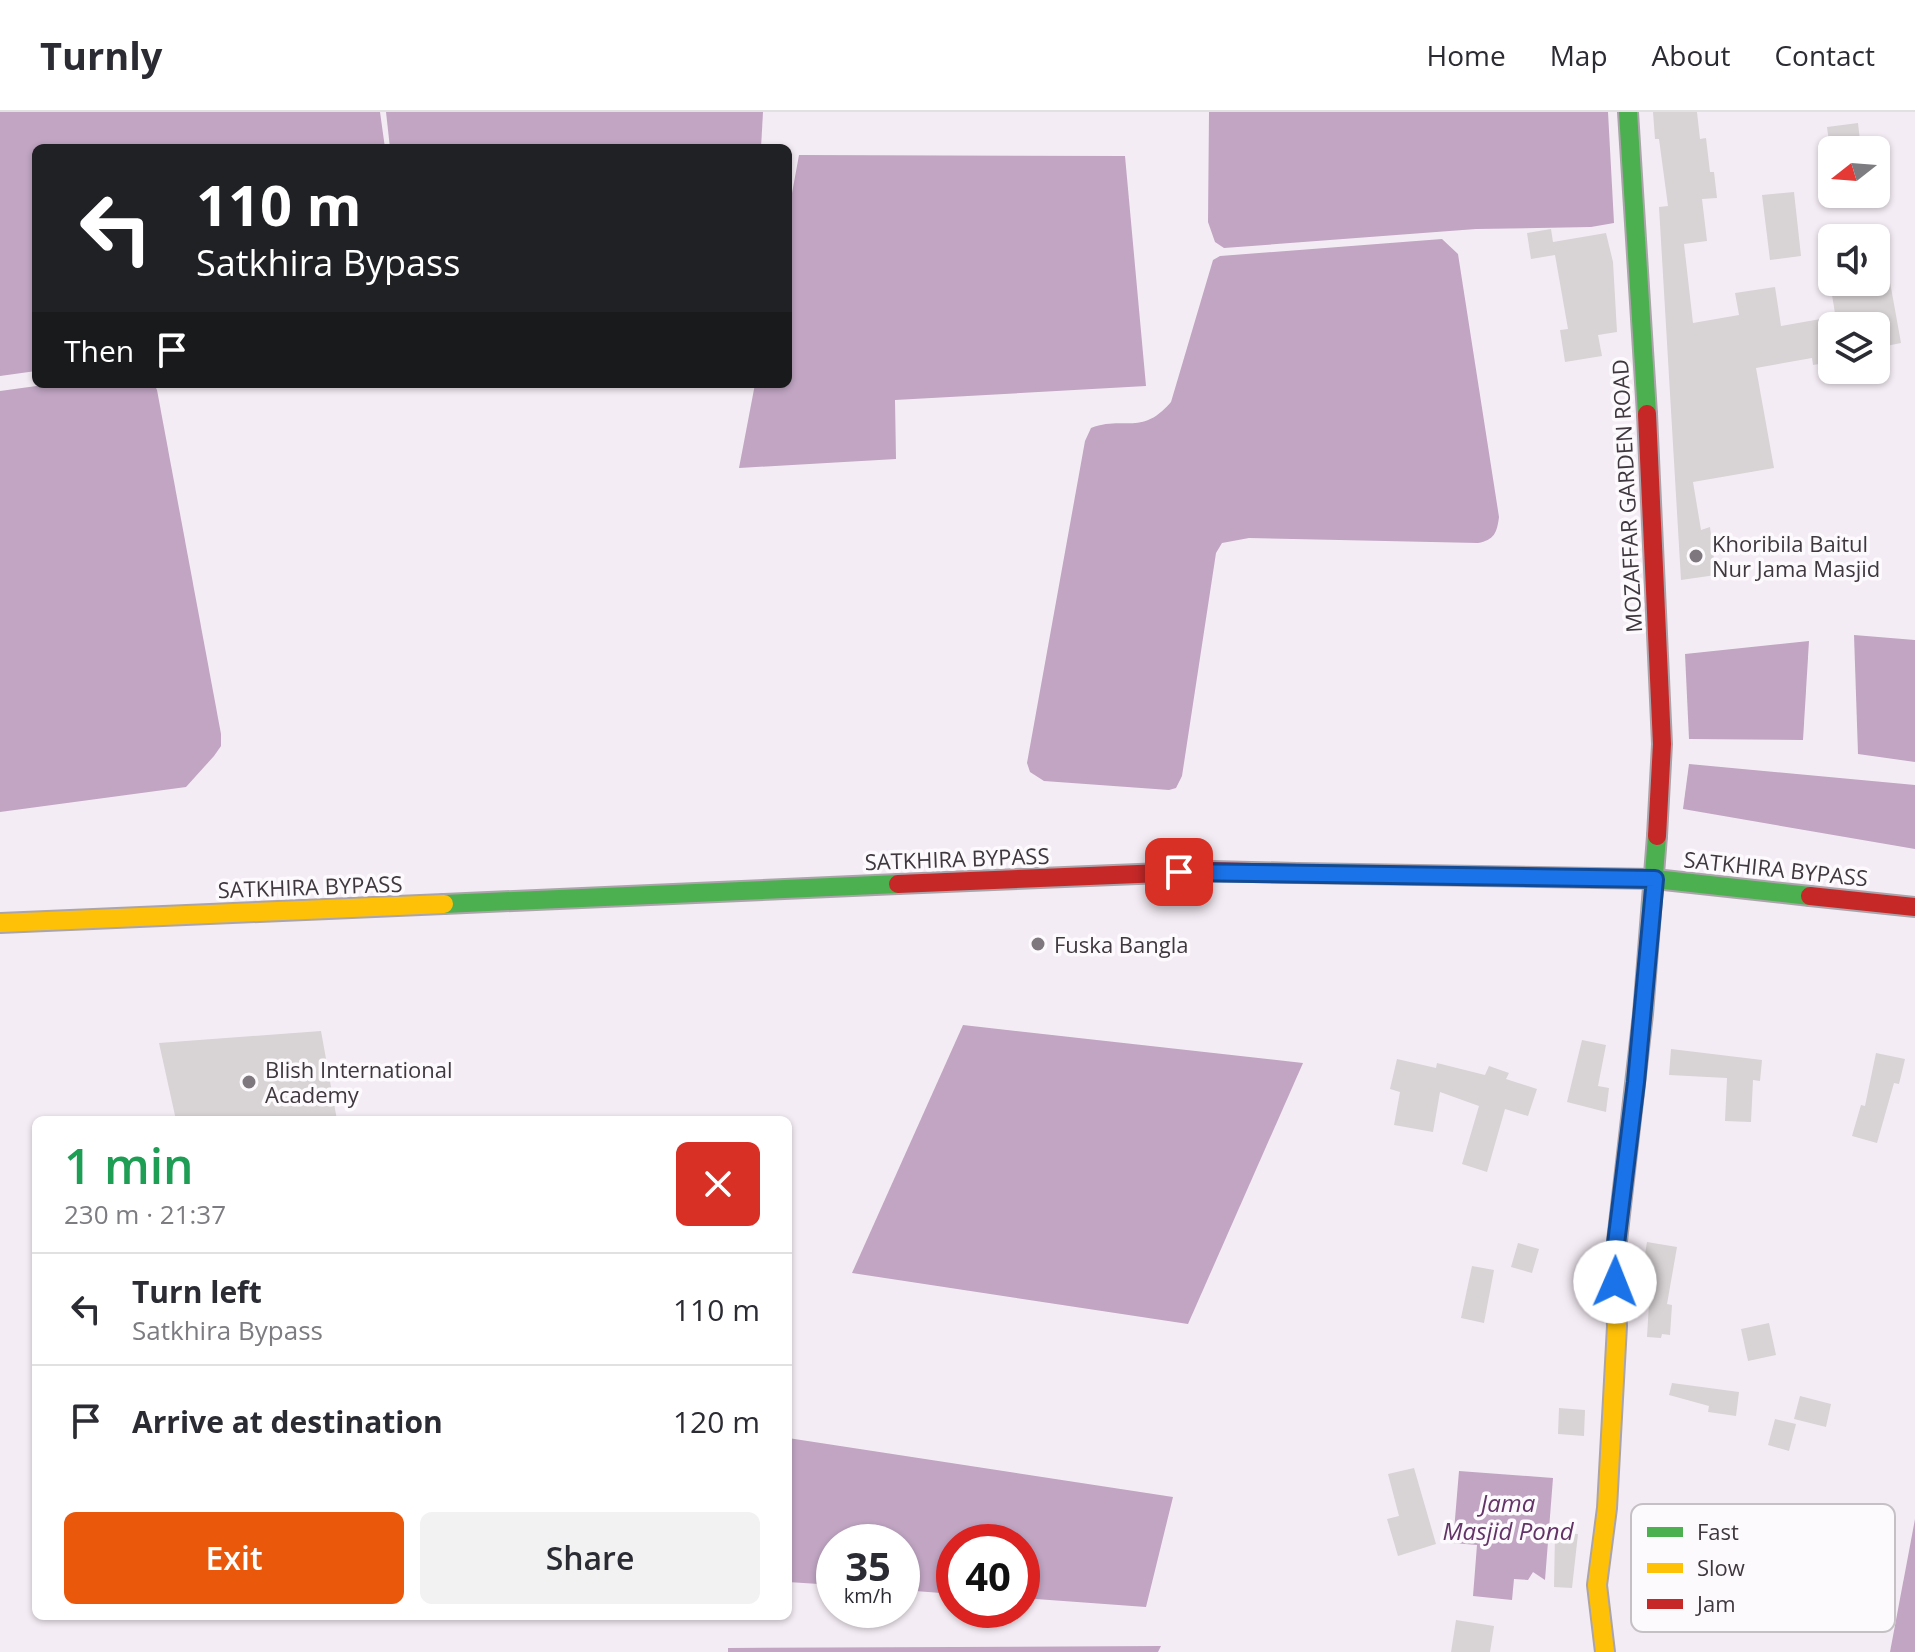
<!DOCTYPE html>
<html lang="en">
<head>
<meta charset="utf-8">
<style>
	body { margin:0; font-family:"Open Sans",sans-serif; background:#f2f2f3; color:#2b2b33; height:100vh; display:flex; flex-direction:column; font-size:30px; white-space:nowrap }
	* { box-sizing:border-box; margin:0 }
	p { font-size:26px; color:#7c7c81 }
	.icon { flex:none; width:44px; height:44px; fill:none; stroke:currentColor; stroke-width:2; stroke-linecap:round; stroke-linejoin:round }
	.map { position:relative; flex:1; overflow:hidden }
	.panel { position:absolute; left:32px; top:1004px; width:760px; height:504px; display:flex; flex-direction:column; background:#fff; border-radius:12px; box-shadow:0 2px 6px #0004 }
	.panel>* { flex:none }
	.banner { position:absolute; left:32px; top:32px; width:760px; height:244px; border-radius:12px; box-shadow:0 2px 6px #0004; background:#202124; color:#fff; overflow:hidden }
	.needle { width:52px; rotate:253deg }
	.fabs { position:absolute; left:1818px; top:24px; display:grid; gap:16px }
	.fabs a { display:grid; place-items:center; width:72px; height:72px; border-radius:12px; background:#fff; box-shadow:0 2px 6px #0004; font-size:40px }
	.speed { position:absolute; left:816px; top:1412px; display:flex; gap:16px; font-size:40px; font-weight:700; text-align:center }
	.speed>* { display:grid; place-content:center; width:104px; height:104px; border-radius:50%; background:#fff; box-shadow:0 2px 6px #0004; line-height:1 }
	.speed small { font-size:20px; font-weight:400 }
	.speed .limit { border:12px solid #d22; background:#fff; color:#111 }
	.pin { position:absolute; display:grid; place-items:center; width:68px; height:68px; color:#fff; margin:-34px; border-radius:16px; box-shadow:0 4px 12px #0006 }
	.me { position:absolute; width:88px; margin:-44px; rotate:1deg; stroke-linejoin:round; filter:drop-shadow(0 0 6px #0008) }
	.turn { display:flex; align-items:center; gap:28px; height:168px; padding:0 32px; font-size:36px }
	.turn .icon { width:104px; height:104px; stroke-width:2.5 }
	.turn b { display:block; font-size:56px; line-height:68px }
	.then { display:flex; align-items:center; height:76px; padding:0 32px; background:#0003; gap:16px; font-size:30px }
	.round { display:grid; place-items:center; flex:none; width:84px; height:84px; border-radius:12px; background:#f2f2f3 }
	.headline { display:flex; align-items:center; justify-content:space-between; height:136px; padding:0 32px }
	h1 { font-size:48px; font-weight:600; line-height:60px; color:#1e9e55 }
	.button { display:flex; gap:16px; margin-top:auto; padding:16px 32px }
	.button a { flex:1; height:92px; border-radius:12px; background:#ea580c; color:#fff; font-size:32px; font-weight:600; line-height:92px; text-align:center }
	.button a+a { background:#f2f2f3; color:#2b2b33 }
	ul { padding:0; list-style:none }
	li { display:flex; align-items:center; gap:24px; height:112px; padding:0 32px; border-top:2px solid #e1e1e2 }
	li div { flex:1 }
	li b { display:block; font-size:30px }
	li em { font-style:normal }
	header { display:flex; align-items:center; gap:48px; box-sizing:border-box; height:112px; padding:0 40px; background:#fff; border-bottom:2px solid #e1e1e2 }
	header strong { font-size:38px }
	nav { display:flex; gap:44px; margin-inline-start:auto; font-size:28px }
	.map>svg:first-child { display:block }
</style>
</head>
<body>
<header>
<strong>Turnly</strong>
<nav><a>Home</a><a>Map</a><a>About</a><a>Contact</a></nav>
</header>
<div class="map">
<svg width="1915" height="1540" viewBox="0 0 1915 1540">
	<rect width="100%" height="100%" fill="#f4ecf4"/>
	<g fill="#c1a5c3">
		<path d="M0,0H380L385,36H36V259L0,264Z"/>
		<path d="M386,0H763L761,36H390Z"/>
		<path d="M1209,0H1608L1614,111L1591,115L1476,117L1224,136L1215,130L1208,110Z"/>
		<path d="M799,43L1125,44L1146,274L895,288L896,347L739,356L755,272H788V103Z"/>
		<path d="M1442,127L1458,142L1499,405C1497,421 1494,428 1478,431L1249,426L1222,431L1216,441L1182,664L1176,676L1169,678L1044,669L1030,660L1027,651L1085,329L1091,316C1124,303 1141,325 1171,290L1213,148L1220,144Z"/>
		<path d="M51,272H154L157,278L221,622V634L214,644L186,675L0,700V279Z"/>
		<path d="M1854,523L1915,528V650L1858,642Z"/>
		<path d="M1809,529L1803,628L1689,627L1685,542Z"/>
		<path d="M1689,652L1915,673V737L1683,697Z"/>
		<path d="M963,913L1303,951L1188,1212L852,1161Z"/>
		<path d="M788,1326L1173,1385L1146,1495L1022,1486V1430H954V1482L902,1478V1430H834V1473L788,1470Z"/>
		<path d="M1459,1359L1553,1366L1545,1468L1533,1460L1528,1468L1514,1467L1512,1488L1473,1484L1477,1433L1453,1431Z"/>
		<path d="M1915,1407V1540H1890Z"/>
		<path d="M1161,1534L1158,1540H728V1536Z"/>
	</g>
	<g fill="#d8d3d4">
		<path d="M1653,0H1697L1700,27L1706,26L1710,60H1714L1717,86L1702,87L1707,129L1684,132L1693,211L1739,203L1735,181L1775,175L1781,214L1832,205V250L1813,253L1812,246L1756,256L1774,356L1693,370L1701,418L1710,415L1716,463L1681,468L1659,95L1668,94L1659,27H1655Z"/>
		<path d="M1858,11L1861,38H1830L1827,15Z"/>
		<path d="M1794,80L1801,144L1770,148L1762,83Z"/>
		<path d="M1551,117L1553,130L1606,121L1613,150L1617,220L1598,223L1602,244L1565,250L1560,218L1568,217L1555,143L1531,147L1527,121Z"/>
		<path d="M1830,170H1890L1901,231L1876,236V214H1837Z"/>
		<path d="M321,919L337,1008H176L159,931Z"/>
		<path d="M1582,928L1606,933L1598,974L1609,976L1606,1000L1567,990Z"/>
		<path d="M1671,937L1762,948L1760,969L1753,968L1751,1010L1725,1009L1727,966L1669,963Z"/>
		<path d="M1876,941L1905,947L1899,972L1894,971L1877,1031L1852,1024L1861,993L1865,994Z"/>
		<path d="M1397,947L1436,956L1437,951L1485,963L1489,954L1509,961L1506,967L1537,977L1528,1004L1505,997L1487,1060L1462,1052L1479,994L1440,980L1433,1020L1394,1013L1400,980L1390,977Z"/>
		<path d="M1647,1130L1677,1135L1667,1192L1672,1193L1670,1223L1662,1222L1661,1226L1647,1225L1650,1175L1640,1172Z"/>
		<path d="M1518,1131L1539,1137L1532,1161L1511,1155Z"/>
		<path d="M1472,1154L1494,1158L1484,1211L1461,1206Z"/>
		<path d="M1769,1211L1776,1243L1748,1249L1741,1217Z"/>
		<path d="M1672,1271L1739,1280L1736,1304L1708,1300L1709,1294L1669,1283Z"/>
		<path d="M1800,1284L1831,1292L1826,1315L1794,1307Z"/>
		<path d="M1559,1296L1585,1298L1584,1324L1558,1322Z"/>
		<path d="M1775,1307L1796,1312L1789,1339L1768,1333Z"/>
		<path d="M1414,1356L1436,1432L1398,1444L1387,1407L1399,1404L1388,1362Z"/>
		<path d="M1555,1421L1578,1422L1572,1476L1554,1475Z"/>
		<path d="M1456,1508L1494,1514L1490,1540H1451Z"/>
	</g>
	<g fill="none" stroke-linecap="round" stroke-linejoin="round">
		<g stroke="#aba5ab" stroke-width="22">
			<g id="fast">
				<path d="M1628,0L1647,302"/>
				<path d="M1297,761L1655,767L1810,784"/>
				<path d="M444,792L898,772"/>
				<path d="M1614,1155L1643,902L1657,724"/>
			</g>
		</g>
		<g stroke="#aba5ab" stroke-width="22">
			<g id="slow">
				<path d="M0,811L444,792"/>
				<path d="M1605,1540L1597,1473L1607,1396L1617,1214L1614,1155"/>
			</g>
		</g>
		<g stroke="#aba5ab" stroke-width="22">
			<g id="jam">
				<path d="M1647,302L1662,632L1657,724"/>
				<path d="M898,772L1211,759L1297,761"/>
				<path d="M1810,784L1915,795"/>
			</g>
		</g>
		<use href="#fast" stroke="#4caf50" stroke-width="18"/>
		<use href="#slow" stroke="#ffc107" stroke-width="18"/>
		<use href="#jam" stroke="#c62828" stroke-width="18"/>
	</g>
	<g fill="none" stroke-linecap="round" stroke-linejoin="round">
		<g stroke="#114b97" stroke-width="20">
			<path id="route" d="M1179,760L1655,767L1636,970L1614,1148L1615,1170"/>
		</g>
		<use href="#route" stroke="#1a73e8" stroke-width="14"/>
	</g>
	<g fill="#7e787e" stroke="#fdfafd" stroke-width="3">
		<circle cx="1696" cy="444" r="8"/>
		<circle cx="1038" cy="832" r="8"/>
		<circle cx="249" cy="970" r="8"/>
	</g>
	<g text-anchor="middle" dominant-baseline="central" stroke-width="7" stroke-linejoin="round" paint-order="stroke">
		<g font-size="22" fill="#3f393f" stroke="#fdfafd">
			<text transform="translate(1626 384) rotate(-93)">MOZAFFAR GARDEN ROAD</text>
			<text transform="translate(957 746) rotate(-2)">SATKHIRA BYPASS</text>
			<text transform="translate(1776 756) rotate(6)">SATKHIRA BYPASS</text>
			<text transform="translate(310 774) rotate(-2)">SATKHIRA BYPASS</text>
		</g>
		<g font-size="22" fill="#3f393f" stroke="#fdfafd" text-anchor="start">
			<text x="1712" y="431">Khoribila Baitul<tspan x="1712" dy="25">Nur Jama Masjid</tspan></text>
			<text x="1054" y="832">Fuska Bangla</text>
			<text x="265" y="957">Blish International<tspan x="265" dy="25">Academy</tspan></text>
		</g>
		<g font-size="24" font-style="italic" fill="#633367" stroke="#fdfafd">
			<text x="1508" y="1390">Jama<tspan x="1508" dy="28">Masjid Pond</tspan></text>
		</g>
	</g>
	<rect x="1631" y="1392" width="264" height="128" rx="12" fill="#fdfafd" stroke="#c4c0c4" stroke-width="2"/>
	<rect x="1647" y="1415" width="36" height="10" fill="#4caf50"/>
	<rect x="1647" y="1451" width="36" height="10" fill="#ffc107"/>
	<rect x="1647" y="1487" width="36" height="10" fill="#c62828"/>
	<g font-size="22" fill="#3f393f">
		<text x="1697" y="1428">Fast</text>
		<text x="1697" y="1464">Slow</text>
		<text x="1697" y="1500">Jam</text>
	</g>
</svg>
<div class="fabs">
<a><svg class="needle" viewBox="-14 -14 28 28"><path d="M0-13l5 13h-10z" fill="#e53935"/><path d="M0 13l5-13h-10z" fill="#7c7c81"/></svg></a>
<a><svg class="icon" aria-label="sound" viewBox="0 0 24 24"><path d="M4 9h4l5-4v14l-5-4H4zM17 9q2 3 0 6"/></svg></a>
<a><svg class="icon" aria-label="layers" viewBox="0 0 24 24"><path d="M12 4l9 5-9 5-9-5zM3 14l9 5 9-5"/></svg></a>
</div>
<div class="speed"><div>35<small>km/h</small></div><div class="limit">40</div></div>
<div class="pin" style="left:1179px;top:760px;background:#d93025"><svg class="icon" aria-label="arrive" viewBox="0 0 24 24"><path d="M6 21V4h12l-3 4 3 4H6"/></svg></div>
<svg class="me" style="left:1615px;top:1170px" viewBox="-20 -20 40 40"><circle r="19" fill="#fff"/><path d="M0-13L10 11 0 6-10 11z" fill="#1a73e8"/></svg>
<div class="banner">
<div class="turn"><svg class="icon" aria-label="left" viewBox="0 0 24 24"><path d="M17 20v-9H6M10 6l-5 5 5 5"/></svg><div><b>110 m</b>Satkhira Bypass</div></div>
<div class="then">Then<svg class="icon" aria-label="arrive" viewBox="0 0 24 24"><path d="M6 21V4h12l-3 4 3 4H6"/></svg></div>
</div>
<section class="panel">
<div class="headline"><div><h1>1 min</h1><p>230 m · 21:37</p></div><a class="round" style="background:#d93025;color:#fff"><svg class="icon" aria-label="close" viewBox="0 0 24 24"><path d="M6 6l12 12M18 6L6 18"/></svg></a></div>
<ul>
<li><svg class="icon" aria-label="left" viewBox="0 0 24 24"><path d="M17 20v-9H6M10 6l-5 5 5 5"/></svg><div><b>Turn left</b><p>Satkhira Bypass</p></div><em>110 m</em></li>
<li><svg class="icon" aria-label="arrive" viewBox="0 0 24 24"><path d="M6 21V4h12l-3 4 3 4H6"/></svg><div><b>Arrive at destination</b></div><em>120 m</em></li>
</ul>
<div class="button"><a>Exit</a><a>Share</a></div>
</section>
</div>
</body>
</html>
